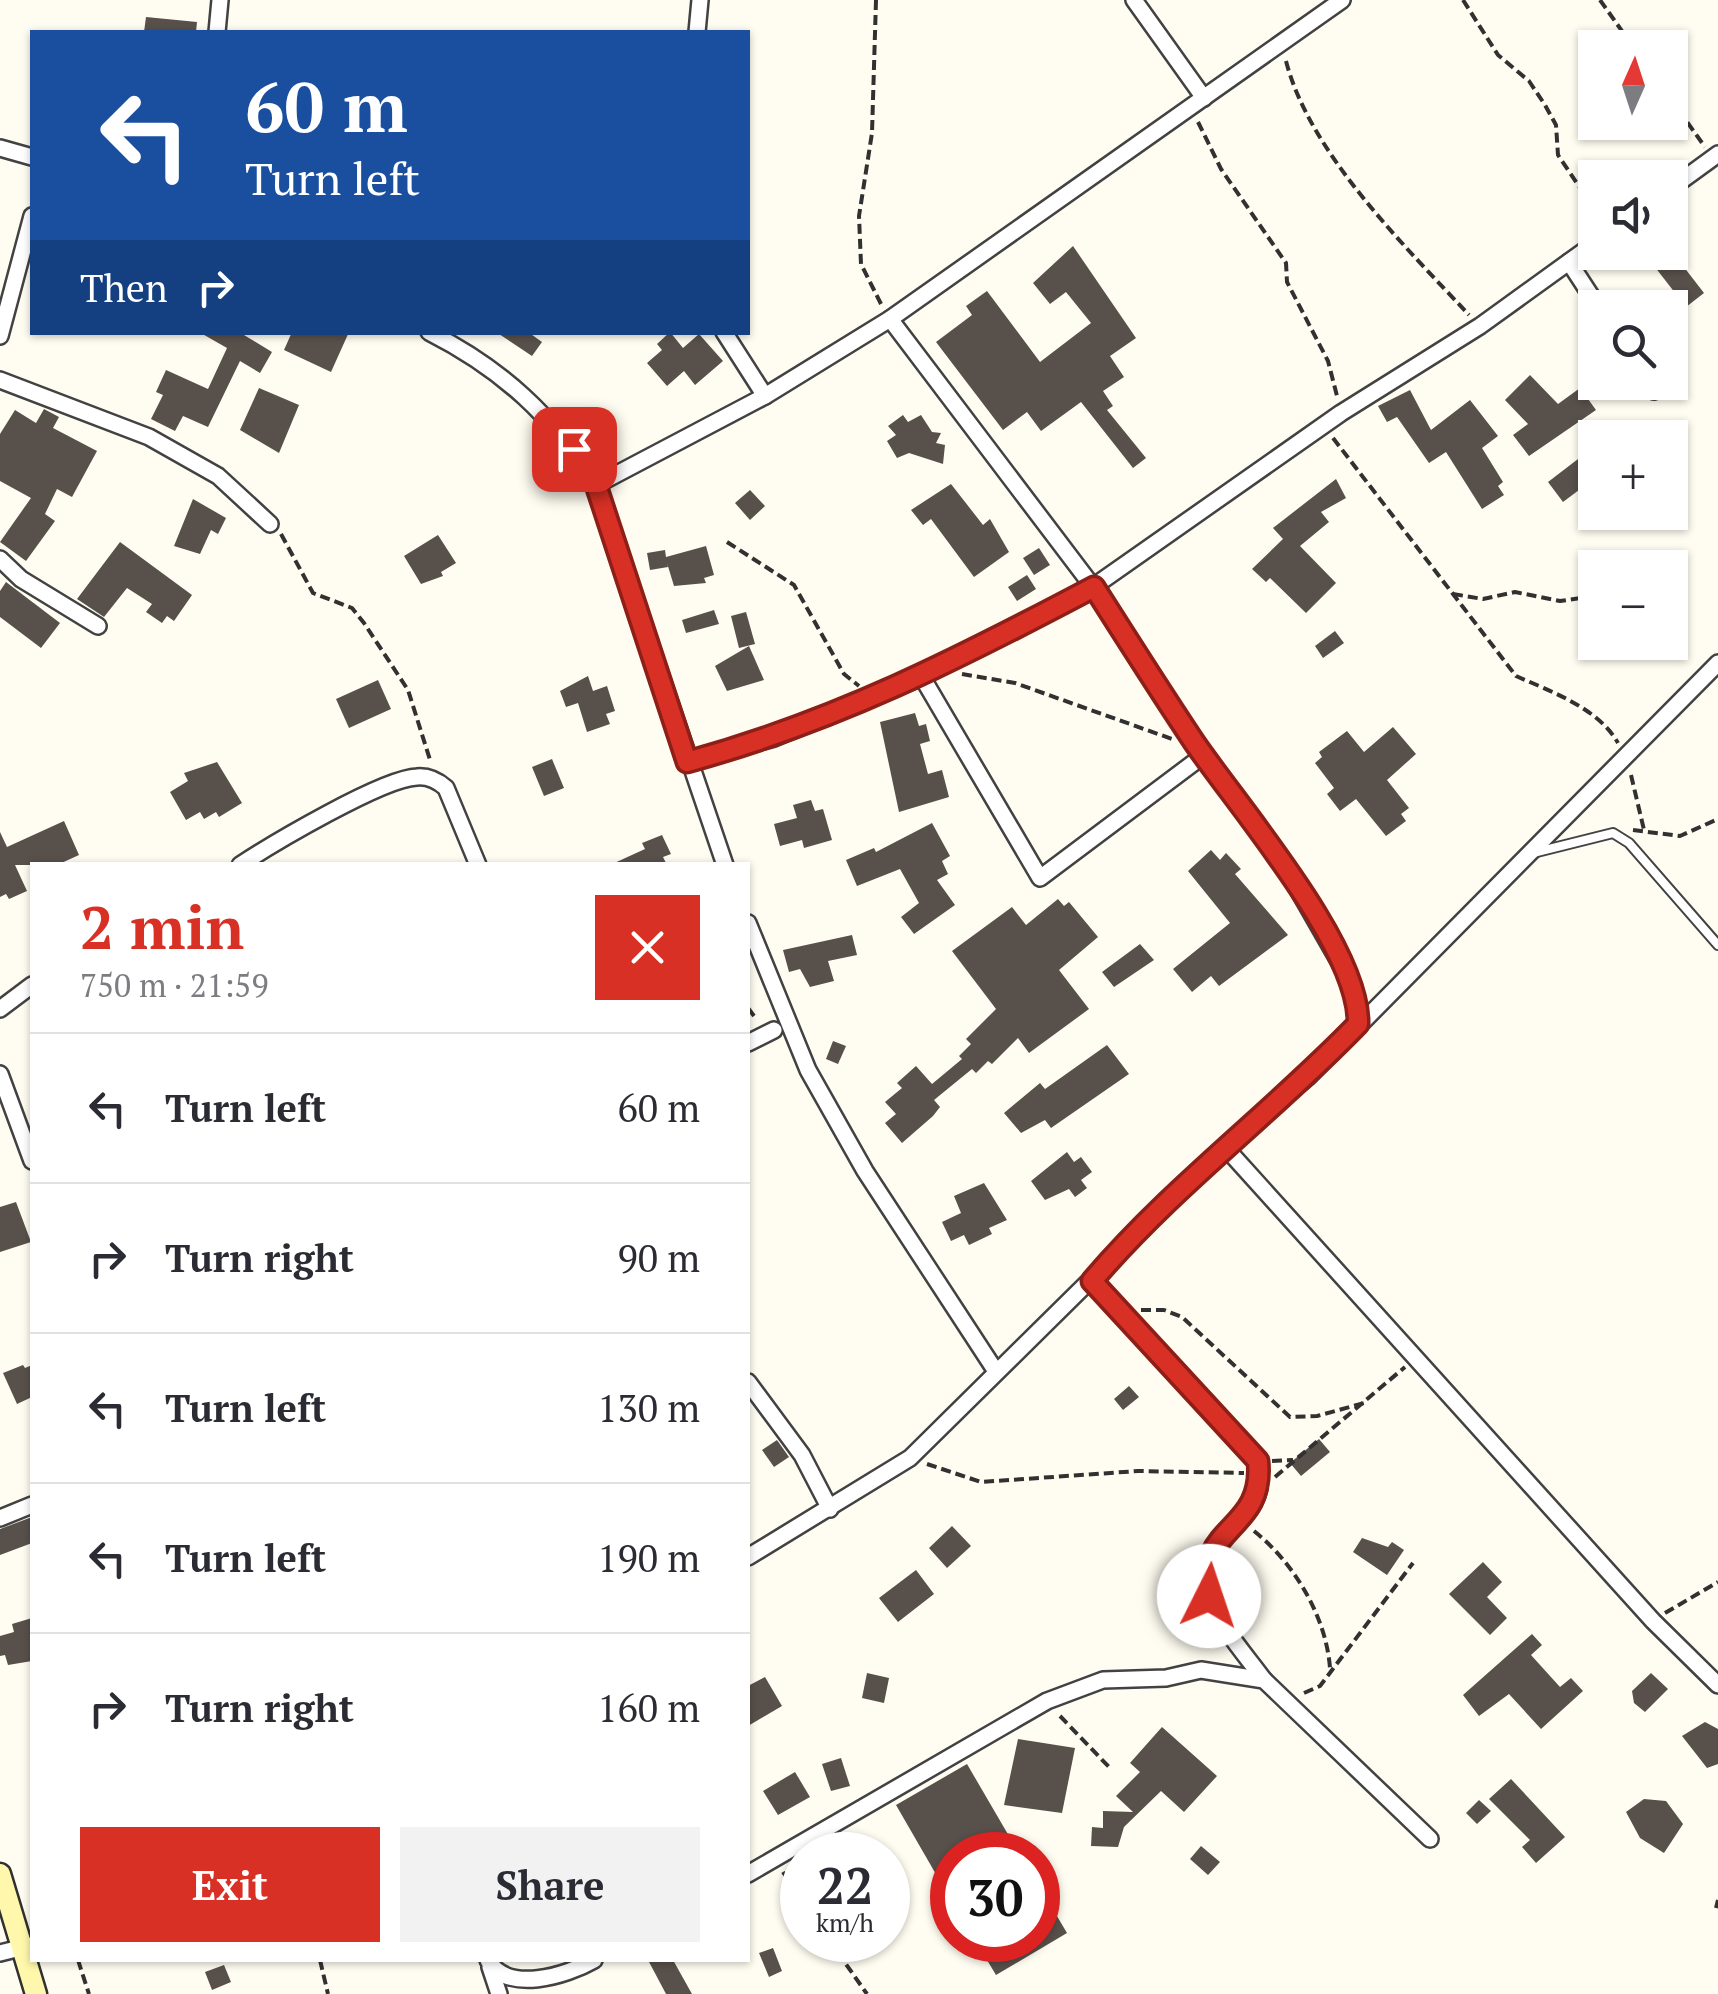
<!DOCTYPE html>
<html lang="en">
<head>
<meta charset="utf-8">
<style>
	body { margin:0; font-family:"PT Serif",serif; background:#f2f2f3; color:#2b2b33; height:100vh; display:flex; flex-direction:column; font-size:38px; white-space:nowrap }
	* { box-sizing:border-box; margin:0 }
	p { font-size:32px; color:#7c7c81 }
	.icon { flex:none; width:55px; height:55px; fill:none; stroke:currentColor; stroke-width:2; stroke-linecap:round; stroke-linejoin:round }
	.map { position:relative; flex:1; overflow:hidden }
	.drawer { position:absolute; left:30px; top:862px; width:720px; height:1100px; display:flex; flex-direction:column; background:#fff; border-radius:0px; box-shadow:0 2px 8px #0004 }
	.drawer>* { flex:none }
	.top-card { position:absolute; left:30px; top:30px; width:720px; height:305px; border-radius:0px; box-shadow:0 2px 8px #0004; background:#1a4fa0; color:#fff; overflow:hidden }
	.needle { width:65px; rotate:3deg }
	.tools { position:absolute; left:1578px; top:30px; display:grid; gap:20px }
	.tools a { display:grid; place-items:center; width:110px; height:110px; border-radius:0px; background:#fff; box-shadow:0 2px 8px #0004; font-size:50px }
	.speed { position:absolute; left:780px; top:1832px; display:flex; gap:20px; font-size:50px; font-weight:700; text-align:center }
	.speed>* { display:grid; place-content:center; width:130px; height:130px; border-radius:50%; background:#fff; box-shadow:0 2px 8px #0004; line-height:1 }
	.speed small { font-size:25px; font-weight:400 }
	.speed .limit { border:15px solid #d22; background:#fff; color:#111 }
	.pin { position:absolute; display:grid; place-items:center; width:85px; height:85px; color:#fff; margin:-42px; border-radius:20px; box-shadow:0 5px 15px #0006 }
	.me { position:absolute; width:110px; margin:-55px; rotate:4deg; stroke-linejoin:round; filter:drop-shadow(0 0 8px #0008) }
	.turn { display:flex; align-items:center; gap:35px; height:210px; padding:0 50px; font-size:45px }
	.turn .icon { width:130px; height:130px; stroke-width:2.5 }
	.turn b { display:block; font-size:70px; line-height:85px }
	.then { display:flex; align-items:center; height:95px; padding:0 50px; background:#0003; gap:20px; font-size:38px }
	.round { display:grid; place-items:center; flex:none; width:105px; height:105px; border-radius:0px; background:#f2f2f3 }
	.overview { display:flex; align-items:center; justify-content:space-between; height:170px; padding:0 50px }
	h1 { font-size:60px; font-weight:600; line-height:75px; color:#d93025 }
	.cta { display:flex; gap:20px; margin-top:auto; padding:20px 50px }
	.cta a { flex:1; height:115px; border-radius:0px; background:#d93025; color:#fff; font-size:40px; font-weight:600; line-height:115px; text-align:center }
	.cta a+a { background:#f2f2f3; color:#2b2b33 }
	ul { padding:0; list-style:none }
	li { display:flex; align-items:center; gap:30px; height:150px; padding:0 50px; border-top:2px solid #e1e1e2 }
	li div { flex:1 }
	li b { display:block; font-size:38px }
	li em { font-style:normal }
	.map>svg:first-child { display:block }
</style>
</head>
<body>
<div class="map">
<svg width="1718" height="1994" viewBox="0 0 1718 1994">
	<rect width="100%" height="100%" fill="#fffdf1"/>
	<g fill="#58504b">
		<path d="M146,17L197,22L196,32H144Z"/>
		<path d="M1073,246L1136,338L1110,356L1124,377L1103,391L1113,406L1107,410L1146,458L1133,468L1081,402L1041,431L1027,412L1003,430L936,342L972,315L966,306L987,291L1040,362L1091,323L1066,292L1050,304L1033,283Z"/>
		<path d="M1670,249L1704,293L1686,307L1651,262Z"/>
		<path d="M199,332H239L272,352L260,373L240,361L208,427L183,416L175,431L151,419L163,395L156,392L166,370L208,389L227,348Z"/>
		<path d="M292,332H349L331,372L284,350Z"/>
		<path d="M496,332H528L542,342L532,356Z"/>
		<path d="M670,332L683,348L699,334L723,361L695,385L684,371L667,386L647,363L662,350L657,344Z"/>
		<path d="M1530,375L1558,404L1580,388L1596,410L1529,456L1513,435L1528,424L1505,400Z"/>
		<path d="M259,388L299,405L279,453L240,430Z"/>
		<path d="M1410,390L1431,430L1470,400L1498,436L1482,448L1503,482L1498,486L1504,495L1482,509L1446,452L1429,463L1397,417L1387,422L1378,406Z"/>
		<path d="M44,409L59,417L53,428L97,451L72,497L57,489L45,514L55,521L26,561L0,542L31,498L0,481V434L15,410L36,423Z"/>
		<path d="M903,415L908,422L921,415L932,432L941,433L936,443L945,445L943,464L909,453L897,458L887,441L896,435L888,426Z"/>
		<path d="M1595,446V478L1563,502L1548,482Z"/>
		<path d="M1336,479L1346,498L1321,512L1329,522L1300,546L1336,583L1306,613L1270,578L1266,582L1252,569L1283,539L1273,528Z"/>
		<path d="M951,484L983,525L990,519L1009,552L974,577L931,519L923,525L911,510Z"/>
		<path d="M750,490L765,506L750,520L735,503Z"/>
		<path d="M193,499L226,518L218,534L211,530L200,554L174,546Z"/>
		<path d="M438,535L456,563L441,572L443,576L421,584L404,556Z"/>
		<path d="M120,542L192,595L174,621L167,616L162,623L146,612L152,604L127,588L104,617L77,599Z"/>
		<path d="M706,546L714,575L704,578L706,583L674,586L667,563L668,567L650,570L647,553L665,550L666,557Z"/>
		<path d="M1039,548L1050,565L1034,575L1023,558Z"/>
		<path d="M1027,575L1036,589L1017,601L1008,587Z"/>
		<path d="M6,582L60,623L41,648L0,617V591Z"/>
		<path d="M714,610L719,624L686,633L682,620Z"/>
		<path d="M746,612L755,644L739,648L731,616Z"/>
		<path d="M1335,631L1344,643L1323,658L1315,646Z"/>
		<path d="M749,646L764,680L727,691L715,666Z"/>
		<path d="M588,676L593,691L607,686L615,711L606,714L610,724L587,732L578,703L566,707L560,691Z"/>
		<path d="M378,680L391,709L349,728L336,699Z"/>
		<path d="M915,713L919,726L926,724L930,741L920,744L928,774L942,770L949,797L899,812L880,722Z"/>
		<path d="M1393,727L1416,754L1387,780L1409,808L1401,814L1406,821L1386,836L1356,799L1340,811L1327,794L1334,788L1315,763L1322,757L1319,752L1347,731L1364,752Z"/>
		<path d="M552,759L564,788L544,796L532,767Z"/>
		<path d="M217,762L242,803L219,817L216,812L204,819L200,812L186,820L170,792L188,781L184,773Z"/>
		<path d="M811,800L815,811L823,809L832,840L804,848L802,840L780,846L774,824L797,818L793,805Z"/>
		<path d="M64,821L79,855L57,865H15L27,891L9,899L6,894L0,897V832L7,847Z"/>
		<path d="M932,823L950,856L942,861L948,874L937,880L955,905L914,934L901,917L919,903L900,869L857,886L846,860L874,848L876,852Z"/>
		<path d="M662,835L671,854L663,857L667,865H610L645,849L642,843Z"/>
		<path d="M1211,850L1220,860L1226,853L1241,869L1235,874L1288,935L1219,986L1211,976L1192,992L1173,969L1230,923L1188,871Z"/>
		<path d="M1058,899L1064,906L1069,902L1098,937L1059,970L1089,1009L1029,1053L1018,1038L992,1064L988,1061L976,1073L972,1069L934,1100L940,1107L933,1116L902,1143L885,1123L896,1114L885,1102L902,1088L897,1083L916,1066L932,1084L962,1059L959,1056L971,1044L966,1039L996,1009L952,951L1012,907L1026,925Z"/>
		<path d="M852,935L857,955L828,961L834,981L810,987L800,969L789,972L783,950Z"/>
		<path d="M1140,944L1154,960L1114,987L1102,972Z"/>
		<path d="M833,1041L846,1046L838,1064L826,1059Z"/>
		<path d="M1107,1045L1129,1074L1051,1128L1045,1120L1021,1133L1004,1113L1040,1083L1045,1089Z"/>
		<path d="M1067,1152L1074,1162L1081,1157L1092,1172L1081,1180L1087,1188L1075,1197L1069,1189L1045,1200L1031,1181Z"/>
		<path d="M984,1183L1007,1220L989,1228L992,1234L969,1245L964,1235L951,1241L942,1222L961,1213L954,1196Z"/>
		<path d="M16,1202L31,1242L0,1252V1207Z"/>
		<path d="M23,1365L25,1368L32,1365V1397L17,1404L3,1373Z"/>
		<path d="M1129,1386L1139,1397L1123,1410L1114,1399Z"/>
		<path d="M1319,1439L1330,1452L1301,1476L1290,1463Z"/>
		<path d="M777,1440L789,1457L774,1467L762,1450Z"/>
		<path d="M32,1517V1543L0,1555V1529Z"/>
		<path d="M952,1526L971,1546L947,1568L929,1548Z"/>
		<path d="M1362,1538L1388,1547L1392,1542L1404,1550L1387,1575L1353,1552Z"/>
		<path d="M1483,1562L1502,1582L1487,1597L1507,1618L1490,1635L1449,1594Z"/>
		<path d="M916,1570L934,1594L898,1622L879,1598Z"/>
		<path d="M32,1618V1661L8,1665L5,1655L0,1656V1636L14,1632L12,1624Z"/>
		<path d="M1532,1634L1542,1645L1531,1655L1560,1687L1571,1678L1583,1691L1541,1729L1509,1694L1479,1716L1463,1695Z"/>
		<path d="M867,1673L889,1678L884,1703L862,1698Z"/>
		<path d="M1651,1673L1668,1689L1645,1712L1634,1703L1632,1691Z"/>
		<path d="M765,1677L782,1706L748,1726V1686Z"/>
		<path d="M1705,1722L1718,1729V1764L1707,1768L1682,1736Z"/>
		<path d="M1162,1727L1217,1776L1184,1812L1161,1791L1124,1827L1118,1847L1091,1846L1092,1827L1103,1828V1811L1133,1812L1116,1796L1140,1772L1130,1763Z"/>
		<path d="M1018,1739L1075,1748L1062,1813L1004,1805Z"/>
		<path d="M841,1758L850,1786L831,1791L822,1764Z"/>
		<path d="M967,1764L1020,1855H952V1902L896,1805Z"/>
		<path d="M795,1772L810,1797L778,1815L763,1791Z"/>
		<path d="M1511,1779L1565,1837L1536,1863L1522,1847L1530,1840L1489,1799Z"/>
		<path d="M1644,1799L1666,1801L1683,1824L1664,1853L1640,1838L1626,1812Z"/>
		<path d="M1479,1800L1491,1811L1477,1824L1466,1813Z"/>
		<path d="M1201,1846L1220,1862L1208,1875L1190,1859Z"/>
		<path d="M1038,1884L1067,1933L996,1975L975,1940H1038Z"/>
		<path d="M773,1948L782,1971L769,1977L759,1953Z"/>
		<path d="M648,1960H673L692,1994H666Z"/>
		<path d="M224,1965L231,1982L212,1990L205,1972Z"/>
	</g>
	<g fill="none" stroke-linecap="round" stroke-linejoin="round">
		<g stroke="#424242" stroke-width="12">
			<path id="lane" d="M1533,853L1613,833L1629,843L1718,945"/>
		</g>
		<g stroke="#424242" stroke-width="20">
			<g id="street">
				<path d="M1134,0L1204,98"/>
				<path d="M217,32L220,0"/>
				<path d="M697,32L700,0"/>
				<path d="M0,148L32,157"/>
				<path d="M1670,189L1718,154"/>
				<path d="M1569,262L1599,308"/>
				<path d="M890,319L1093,587L1196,745L1276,851L1352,984L1357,1025"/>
				<path d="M429,332C502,369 553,416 596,485L725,865"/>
				<path d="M724,332L765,396"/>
				<path d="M0,336L32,216"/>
				<path d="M0,380L149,437L218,476L270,524"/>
				<path d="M1653,382L1654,391"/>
				<path d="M596,485L765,396L890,319L1342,0"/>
				<path d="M0,559L21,579L98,626"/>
				<path d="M922,677L1040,878L1204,755"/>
				<path d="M687,762L774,738L922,677L1093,587L1341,413L1480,326L1595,243"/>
				<path d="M240,865C272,844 383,778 417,777C428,776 438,781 446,788L478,865"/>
				<path d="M748,923L808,1070L865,1171L995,1370"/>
				<path d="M0,1009L32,985"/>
				<path d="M748,1043L774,1030"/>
				<path d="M0,1074L32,1161"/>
				<path d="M1225,1147L1309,1076L1718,663"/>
				<path d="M1092,1281L1258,1461C1259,1471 1261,1482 1258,1492C1246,1535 1189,1539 1209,1596C1220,1627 1245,1654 1264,1680"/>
				<path d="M748,1382L802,1455L830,1509"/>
				<path d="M0,1518L32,1505"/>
				<path d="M748,1557L910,1458L1225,1147L1653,1621L1718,1685"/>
				<path d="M748,1874L1047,1701L1103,1680L1166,1678L1201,1670L1264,1680L1430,1839"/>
				<path d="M0,1953L32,1945"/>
				<path d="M488,1960C507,1994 566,1976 594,1960"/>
				<path d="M490,1967L499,1994"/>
			</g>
		</g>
		<g stroke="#313131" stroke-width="25">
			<path id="secondary" d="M0,1874L36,1994"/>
		</g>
		<g stroke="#313131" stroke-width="4" stroke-dasharray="10 5" stroke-linecap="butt">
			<path d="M876,0L872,133L859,216L861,264L881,304"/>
			<path d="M1463,0L1498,55L1529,81L1545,105L1556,125L1558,155L1595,210"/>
			<path d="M1600,0L1634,48"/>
			<path d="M1286,61C1310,154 1405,246 1469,315"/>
			<path d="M1670,98L1705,147"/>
			<path d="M1198,122L1221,169L1286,263L1287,282L1328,361L1337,396"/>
			<path d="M1333,438L1516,676C1552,692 1598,708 1618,743"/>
			<path d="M281,534L313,593L352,608L364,623L408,690L431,763"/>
			<path d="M727,542L794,585L844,674L859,686"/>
			<path d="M1453,594L1483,599L1515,592L1560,601L1595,596"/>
			<path d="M962,674L1015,683L1172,739"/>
			<path d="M1631,775L1644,830"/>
			<path d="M1633,830L1680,836L1718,819"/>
			<path d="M748,1008L757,1020"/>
			<path d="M1141,1310H1164L1182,1317L1290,1417L1317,1416L1364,1403"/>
			<path d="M1272,1461L1293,1460"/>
			<path d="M927,1464L981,1482L1138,1471L1244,1473"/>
			<path d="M1275,1477L1405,1367"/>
			<path d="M1254,1531C1294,1563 1326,1616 1330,1668"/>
			<path d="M1665,1613L1718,1582"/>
			<path d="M1304,1693L1320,1686L1413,1563"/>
			<path d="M1060,1716L1109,1767"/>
			<path d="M783,1872L802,1901"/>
			<path d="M1716,1908L1718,1900"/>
			<path d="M829,1940L867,1994"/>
			<path d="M78,1960L89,1994"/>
			<path d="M320,1960L328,1994"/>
		</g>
		<use href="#lane" stroke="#fff" stroke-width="8"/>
		<use href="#street" stroke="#fff" stroke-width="15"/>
		<use href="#secondary" stroke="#fff8ac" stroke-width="20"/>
	</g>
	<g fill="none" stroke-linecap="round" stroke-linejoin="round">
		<g stroke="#8d1f18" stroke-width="25">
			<path id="route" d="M574,449L596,485L687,762C836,721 958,659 1094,587C1127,639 1160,691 1194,742C1239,808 1360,947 1358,1024C1272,1113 1172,1187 1092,1281L1258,1461C1265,1533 1194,1524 1209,1596"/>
		</g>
		<use href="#route" stroke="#d93025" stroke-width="18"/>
	</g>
</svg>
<div class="tools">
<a><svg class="needle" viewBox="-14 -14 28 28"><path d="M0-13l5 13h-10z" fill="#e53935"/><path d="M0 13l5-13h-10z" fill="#7c7c81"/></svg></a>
<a><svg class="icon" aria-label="sound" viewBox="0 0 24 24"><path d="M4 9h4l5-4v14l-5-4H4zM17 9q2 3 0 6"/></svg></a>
<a><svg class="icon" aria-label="search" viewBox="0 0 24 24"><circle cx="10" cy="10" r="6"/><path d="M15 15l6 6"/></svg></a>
<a>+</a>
<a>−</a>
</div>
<div class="speed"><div>22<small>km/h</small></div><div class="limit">30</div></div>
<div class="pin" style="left:574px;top:449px;background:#d93025"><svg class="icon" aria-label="arrive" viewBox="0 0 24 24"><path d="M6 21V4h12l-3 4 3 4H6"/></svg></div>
<svg class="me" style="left:1209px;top:1596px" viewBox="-20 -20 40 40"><circle r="19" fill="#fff"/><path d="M0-13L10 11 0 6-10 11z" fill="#d93025"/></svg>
<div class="top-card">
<div class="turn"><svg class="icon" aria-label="left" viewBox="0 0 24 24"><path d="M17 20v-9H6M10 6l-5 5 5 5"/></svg><div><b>60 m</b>Turn left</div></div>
<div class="then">Then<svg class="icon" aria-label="right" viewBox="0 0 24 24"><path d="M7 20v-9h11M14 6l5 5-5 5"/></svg></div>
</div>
<section class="drawer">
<div class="overview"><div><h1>2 min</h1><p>750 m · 21:59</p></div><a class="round" style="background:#d93025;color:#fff"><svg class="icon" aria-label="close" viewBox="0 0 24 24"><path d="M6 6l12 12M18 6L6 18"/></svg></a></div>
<ul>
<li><svg class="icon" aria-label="left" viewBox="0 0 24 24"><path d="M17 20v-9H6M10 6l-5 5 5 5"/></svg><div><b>Turn left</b></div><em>60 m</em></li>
<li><svg class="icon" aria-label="right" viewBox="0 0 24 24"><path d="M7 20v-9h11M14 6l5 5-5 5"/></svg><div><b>Turn right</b></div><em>90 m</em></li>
<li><svg class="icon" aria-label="left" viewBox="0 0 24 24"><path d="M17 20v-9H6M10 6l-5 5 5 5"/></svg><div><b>Turn left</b></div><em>130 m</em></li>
<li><svg class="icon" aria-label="left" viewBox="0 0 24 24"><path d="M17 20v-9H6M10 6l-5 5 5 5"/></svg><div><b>Turn left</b></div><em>190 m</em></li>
<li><svg class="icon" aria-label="right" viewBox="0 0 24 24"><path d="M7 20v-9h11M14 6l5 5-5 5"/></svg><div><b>Turn right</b></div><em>160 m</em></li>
</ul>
<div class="cta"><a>Exit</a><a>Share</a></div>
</section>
</div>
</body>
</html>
